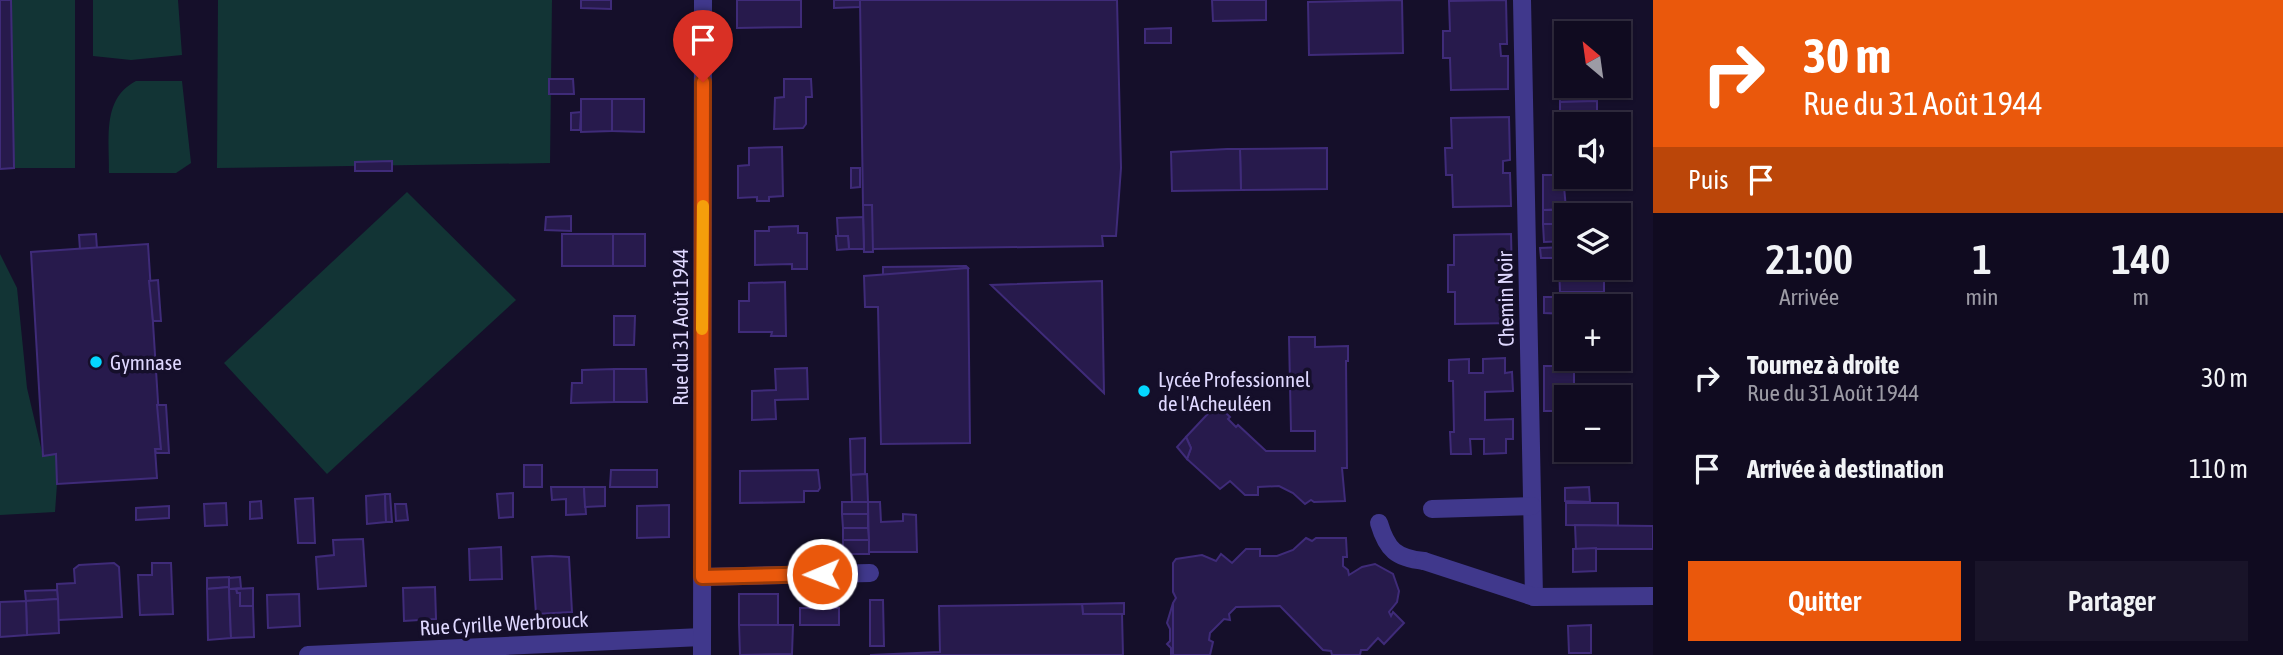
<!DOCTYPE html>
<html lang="fr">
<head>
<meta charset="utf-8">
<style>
	body { margin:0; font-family:"Asap Condensed",sans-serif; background:#191429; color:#f1f3f6; height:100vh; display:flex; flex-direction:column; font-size:26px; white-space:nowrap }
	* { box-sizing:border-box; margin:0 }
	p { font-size:23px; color:#9c9ba5 }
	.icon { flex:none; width:38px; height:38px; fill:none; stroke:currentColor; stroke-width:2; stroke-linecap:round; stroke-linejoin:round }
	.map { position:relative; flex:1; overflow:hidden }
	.details { display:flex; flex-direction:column; background:#100b20; width:630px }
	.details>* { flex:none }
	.top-card { background:#ea580c; color:#fff; overflow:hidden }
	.needle { width:46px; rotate:331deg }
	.buttons { position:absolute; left:1554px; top:21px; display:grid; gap:14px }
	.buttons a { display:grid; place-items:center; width:77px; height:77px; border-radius:0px; background:#100b20; box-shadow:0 2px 5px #0004,0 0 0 2px #302b3e; font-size:35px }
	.pin { position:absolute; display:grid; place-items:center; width:60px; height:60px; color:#fff; margin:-72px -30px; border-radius:50% 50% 50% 0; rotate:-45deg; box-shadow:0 0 7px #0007 }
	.pin .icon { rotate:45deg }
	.me { position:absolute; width:77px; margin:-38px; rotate:269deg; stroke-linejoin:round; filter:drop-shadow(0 0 5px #0008) }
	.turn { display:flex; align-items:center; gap:24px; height:147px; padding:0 35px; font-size:32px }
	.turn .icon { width:91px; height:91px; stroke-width:2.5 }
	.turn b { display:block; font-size:49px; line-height:60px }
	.then { display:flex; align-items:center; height:66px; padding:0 35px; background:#0003; gap:14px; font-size:26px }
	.eta { display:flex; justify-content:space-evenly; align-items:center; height:119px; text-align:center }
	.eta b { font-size:42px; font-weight:600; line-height:49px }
	.primary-button { display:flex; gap:14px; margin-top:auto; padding:14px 35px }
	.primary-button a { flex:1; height:80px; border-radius:0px; background:#ea580c; color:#fff; font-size:28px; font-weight:600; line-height:80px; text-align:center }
	.primary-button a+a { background:#191429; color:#f1f3f6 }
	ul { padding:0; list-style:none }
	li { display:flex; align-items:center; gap:21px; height:91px; padding:0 35px }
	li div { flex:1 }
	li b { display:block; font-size:26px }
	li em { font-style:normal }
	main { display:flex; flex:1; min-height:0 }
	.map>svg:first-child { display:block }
</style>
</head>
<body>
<main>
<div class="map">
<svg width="1653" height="655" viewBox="0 0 1653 655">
	<rect width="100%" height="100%" fill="#150f2a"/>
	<g fill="#123435">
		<path d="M11,0H75V168H14Z"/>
		<path d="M93,0H178L182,55L131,60L93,56Z"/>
		<path d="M218,0H552L550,163L217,168Z"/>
		<path d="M136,81H182L191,163L176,173H109C110,140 101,99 136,81Z"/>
		<path d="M407,192L516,300L327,474L224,363Z"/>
		<path d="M0,254L17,288L27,388L43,456L56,454L57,484L55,512L0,515Z"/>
	</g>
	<g fill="#271a4c" stroke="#3f2b79" stroke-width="2">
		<path d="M0,0H11L14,168L0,169Z"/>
		<path d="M581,0H611V9L581,8Z"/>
		<path d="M737,0H801V27L737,28Z"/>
		<path d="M834,0H860V7L834,8Z"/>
		<path d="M860,0H1117L1121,168L1116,236H1102L1103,246L872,249V205H863Z"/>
		<path d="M1212,0H1266V20L1213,21Z"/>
		<path d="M1402,0L1403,53L1309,55L1308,2Z"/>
		<path d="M1506,0L1507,44H1500L1501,56H1508V89L1451,90L1450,58H1443V31H1450L1449,1Z"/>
		<path d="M1171,28V43H1145V29Z"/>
		<path d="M1559,73H1566V86H1596L1597,101L1560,102Z"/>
		<path d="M549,79H573L574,94H549Z"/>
		<path d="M784,79H811L812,97H806V124L803,128L774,129L775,98L784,97Z"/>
		<path d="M581,99H612V131L581,132Z"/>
		<path d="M612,99H644V132L612,131Z"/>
		<path d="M1597,101V124H1566V129L1560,130V102Z"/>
		<path d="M581,112L580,130H571V113Z"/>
		<path d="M1509,117L1510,160L1503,161V173H1510L1511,206L1453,207L1452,175H1446L1445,148H1452L1451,118Z"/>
		<path d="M782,147L783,196L769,197V201H757V197L738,198V166L749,165V148Z"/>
		<path d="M1327,148V189L1241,190L1240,149Z"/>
		<path d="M1227,149H1240L1241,190L1172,191L1171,152Z"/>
		<path d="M392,161V171H355V162Z"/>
		<path d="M851,168H860V187L851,188Z"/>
		<path d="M1543,175H1563L1566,209L1543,210Z"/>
		<path d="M863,205H872L873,252H864Z"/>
		<path d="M1543,210H1583V215H1566V224H1543Z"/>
		<path d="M571,216V231L545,230L546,217Z"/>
		<path d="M863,217L864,249H849L848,236H838L837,218Z"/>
		<path d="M1543,224H1566V241L1544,242Z"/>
		<path d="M798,226V233H807V269H792V264L755,265V231H769V227Z"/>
		<path d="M96,234L97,249L80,250L79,235Z"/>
		<rect x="562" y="234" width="51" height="32"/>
		<rect x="613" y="234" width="32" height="32"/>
		<path d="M1511,234L1512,278H1505L1506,290H1513V323L1455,324V292H1448V265H1454V235Z"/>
		<path d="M836,236H848L849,249L837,250Z"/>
		<path d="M148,244L161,449H155L157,478L57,484L56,454L43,456L31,252Z"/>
		<path d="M1564,247V258H1541L1540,248Z"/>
		<path d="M1559,265H1566V268H1604V292H1560Z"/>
		<path d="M966,266L968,268L883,276V267Z"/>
		<path d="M968,268L970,443L881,444L878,307H865L864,276Z"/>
		<path d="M158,280L161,321H153L149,281Z"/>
		<path d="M1102,281L1104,393L991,285Z"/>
		<path d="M785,282L786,336H771L772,332H739V301H749V283Z"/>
		<path d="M1544,297H1567L1566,314L1544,313Z"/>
		<path d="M614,316H635L634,345H614Z"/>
		<path d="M1289,337H1315V347L1348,346V361H1346L1347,468H1342L1345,501L1314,502L1311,500L1305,504L1293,493L1279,486L1258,487V495H1245L1230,481L1220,489L1187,459L1191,448L1186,437L1217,404L1230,417L1228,419L1236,427L1238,425L1266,451H1315V431H1291Z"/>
		<path d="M1505,358V373L1512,372L1513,391L1485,392V420L1513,419V439H1506V453L1484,454V439H1470L1471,454H1451L1450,432H1454L1453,381H1449V360L1469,359V373H1483V359Z"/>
		<path d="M1544,366H1574V397H1566V411H1544Z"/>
		<path d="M807,368L808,399L775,400L776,419L752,420V391L776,390L775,369Z"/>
		<path d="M614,369H646L647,402H614Z"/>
		<path d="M614,369V402L571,403L572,383H582V370Z"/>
		<path d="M157,405H166L169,453H156L155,449H161Z"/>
		<path d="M1186,437L1191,448L1187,459L1177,447Z"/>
		<path d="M865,438V474L851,475L850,439Z"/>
		<rect x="524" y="465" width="18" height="22"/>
		<path d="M611,470H657V487H610Z"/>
		<path d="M818,470L820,488L818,491H804V502L740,503V471Z"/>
		<path d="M867,474L868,502H852L851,475Z"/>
		<path d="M551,487H584L586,514L566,515V499L552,500Z"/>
		<path d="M584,487H605V506L585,507Z"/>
		<path d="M1589,487L1590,502L1565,501V488Z"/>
		<path d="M513,493V517L499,518L497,494Z"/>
		<path d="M385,494L386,522L367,524L366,496Z"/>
		<path d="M385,494H390L392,522H386Z"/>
		<path d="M313,498L315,543H298L295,499Z"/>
		<path d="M261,501L262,518L250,519V502Z"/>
		<rect x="842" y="502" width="26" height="12"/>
		<path d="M868,502H880L881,522L903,521V514L916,515L917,552H869Z"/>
		<path d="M226,503L227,525L205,526L204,504Z"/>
		<path d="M1566,503H1618V526L1566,525Z"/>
		<path d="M395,504H406L408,520L396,521Z"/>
		<path d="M669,505V537L637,538V506Z"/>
		<path d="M169,506V518L136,520V508Z"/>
		<path d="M842,514H868V528H843Z"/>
		<path d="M1575,525L1653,526V549H1576Z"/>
		<path d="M843,528H868L869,540H843Z"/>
		<path d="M1306,538L1312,541L1316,538H1346L1347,557H1343V566L1348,570L1349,575L1362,567L1375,564L1393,574L1399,591L1397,602L1389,612L1391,616L1393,612L1404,623L1384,644L1378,638L1367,650H1361L1360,655H1332L1331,651L1323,650L1280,606L1236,607L1229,614L1230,620L1224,619L1210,633L1209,640L1213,642L1210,655H1173V603L1176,598L1173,592V563L1176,559L1202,555L1216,561L1221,554L1232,563L1246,549H1260V556H1277L1293,550Z"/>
		<path d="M363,539L366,586L318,589L316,557L334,555L333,540Z"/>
		<rect x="843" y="540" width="26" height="14"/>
		<path d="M501,547L502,579L470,580L469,549Z"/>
		<path d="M1596,548V571L1573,572V549Z"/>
		<path d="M551,556L569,557L572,612L536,614L532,557Z"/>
		<path d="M114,563L119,567L122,617L58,620L57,584L75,583L74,569L79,565Z"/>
		<path d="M152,563H171L173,614L140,615L138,575H152Z"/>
		<path d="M229,577V587L207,589V578Z"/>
		<path d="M240,577L241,588L229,589V578Z"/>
		<path d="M229,587L231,638L208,640L207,589Z"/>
		<path d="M435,587L436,619L404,621L403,588Z"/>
		<path d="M253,588V606H240V593H237L236,589Z"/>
		<path d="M229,589H236L237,593H240V606H253L254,637L231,638Z"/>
		<path d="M57,590L58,599L26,601L25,591Z"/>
		<path d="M299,594L300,626L268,628L267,595Z"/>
		<rect x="739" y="594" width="39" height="31"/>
		<path d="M58,599L59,633L27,635L26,601Z"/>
		<path d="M870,600H883L884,646H870Z"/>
		<path d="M26,601L27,635L0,637V602Z"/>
		<path d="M1124,603V614H1083L1082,604Z"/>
		<path d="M1173,603V655H1171V648L1167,644L1170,641V629L1167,623Z"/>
		<path d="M1082,604L1083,614H1122L1123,655H870L940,652L939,606Z"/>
		<rect x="800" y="608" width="39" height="17"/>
		<path d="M739,625H793L792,654L740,655Z"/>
		<path d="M1591,625V653H1569L1568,626Z"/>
	</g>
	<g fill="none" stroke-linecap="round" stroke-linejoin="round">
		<g stroke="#40388c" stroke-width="18">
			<path d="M1522,0L1534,597"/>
			<path d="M1432,509L1532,506"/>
			<path d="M1379,523C1387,550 1396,558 1424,561"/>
			<path d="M702,577L870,573"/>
		</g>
		<g stroke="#40388c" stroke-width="18">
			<path d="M1424,561L1534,597L1653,596"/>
			<path d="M308,655L702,637"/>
			<path d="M702,655L703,0"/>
		</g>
	</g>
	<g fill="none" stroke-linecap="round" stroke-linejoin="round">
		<g stroke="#983908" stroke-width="18">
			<path id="route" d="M703,82L702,577L822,574"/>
		</g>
		<use href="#route" stroke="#ea580c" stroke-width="12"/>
		<path stroke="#f59e0b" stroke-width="12" d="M702,329L703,206"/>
	</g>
	<g fill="#04d7ff" stroke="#150f2a" stroke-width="2.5">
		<circle cx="96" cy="362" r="7"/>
		<circle cx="1144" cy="391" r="7"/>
	</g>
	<g text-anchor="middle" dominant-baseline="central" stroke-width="7" stroke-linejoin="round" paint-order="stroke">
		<g font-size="21" fill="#dfd8ff" stroke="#150f2a">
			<text transform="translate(1505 299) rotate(-91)">Chemin Noir</text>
			<text transform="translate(680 327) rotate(-90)">Rue du 31 Août 1944</text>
			<text transform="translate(504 623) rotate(-3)">Rue Cyrille Werbrouck</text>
		</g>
		<g font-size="21" fill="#dfd8ff" stroke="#150f2a" text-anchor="start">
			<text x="110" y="362">Gymnase</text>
			<text x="1158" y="379">Lycée Professionnel<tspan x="1158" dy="24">de l'Acheuléen</tspan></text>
		</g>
	</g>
</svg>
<div class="buttons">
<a><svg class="needle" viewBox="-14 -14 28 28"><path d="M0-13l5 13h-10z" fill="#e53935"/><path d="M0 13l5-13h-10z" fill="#9c9ba5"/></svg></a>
<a><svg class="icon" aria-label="sound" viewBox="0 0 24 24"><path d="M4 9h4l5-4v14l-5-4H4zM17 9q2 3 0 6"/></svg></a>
<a><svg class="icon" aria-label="layers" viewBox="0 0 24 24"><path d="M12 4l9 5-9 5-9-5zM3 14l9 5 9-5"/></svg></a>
<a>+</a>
<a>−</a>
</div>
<div class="pin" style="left:703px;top:82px;background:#d93025"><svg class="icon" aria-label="arrive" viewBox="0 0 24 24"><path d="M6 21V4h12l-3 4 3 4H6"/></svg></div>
<svg class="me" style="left:822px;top:574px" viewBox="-20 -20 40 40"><circle r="17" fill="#ea580c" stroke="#fff" stroke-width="3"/><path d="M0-11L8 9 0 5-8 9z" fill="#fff"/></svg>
</div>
<section class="details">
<div class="top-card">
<div class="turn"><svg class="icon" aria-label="right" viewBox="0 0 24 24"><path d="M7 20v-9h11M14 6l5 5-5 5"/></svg><div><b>30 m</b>Rue du 31 Août 1944</div></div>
<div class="then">Puis<svg class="icon" aria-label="arrive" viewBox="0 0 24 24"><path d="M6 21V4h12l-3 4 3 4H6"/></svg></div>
</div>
<div class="eta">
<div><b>21:00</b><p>Arrivée</p></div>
<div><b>1</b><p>min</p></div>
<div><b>140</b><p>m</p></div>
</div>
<ul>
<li><svg class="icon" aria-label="right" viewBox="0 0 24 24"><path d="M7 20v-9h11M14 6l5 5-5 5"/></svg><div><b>Tournez à droite</b><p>Rue du 31 Août 1944</p></div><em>30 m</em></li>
<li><svg class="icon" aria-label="arrive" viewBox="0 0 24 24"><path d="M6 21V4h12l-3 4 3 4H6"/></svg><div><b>Arrivée à destination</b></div><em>110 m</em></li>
</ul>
<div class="primary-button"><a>Quitter</a><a>Partager</a></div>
</section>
</main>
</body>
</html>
